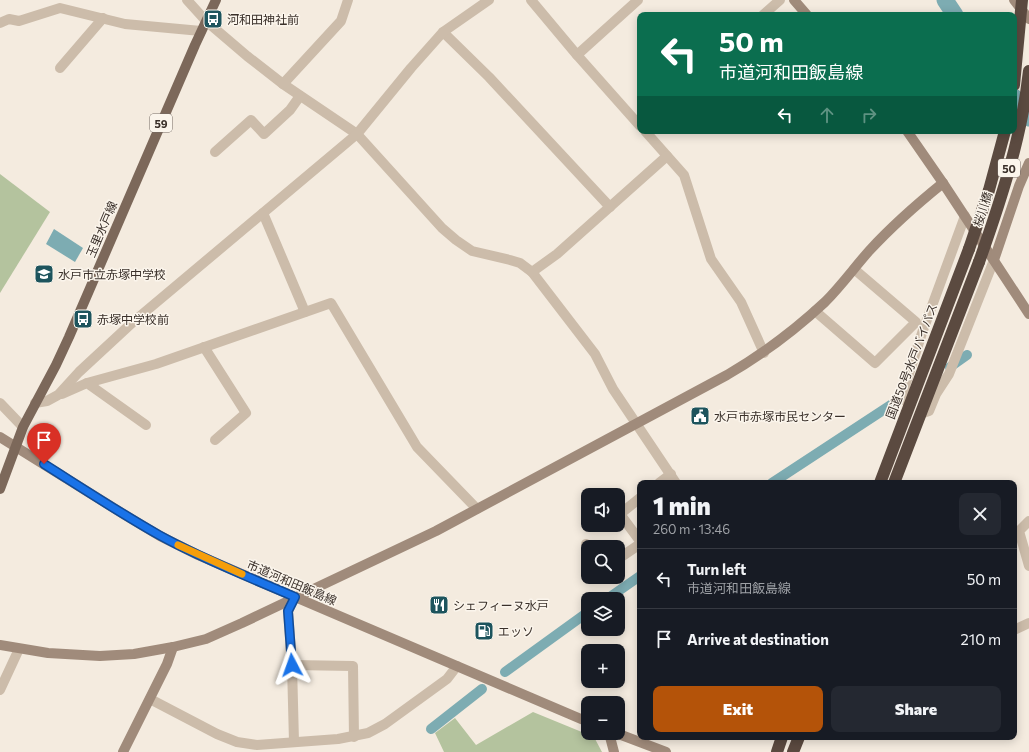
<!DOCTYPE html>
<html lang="en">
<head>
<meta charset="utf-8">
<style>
	body { margin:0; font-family:Commissioner,"Noto Sans JP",sans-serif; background:#242831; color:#f1f3f6; height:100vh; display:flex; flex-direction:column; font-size:15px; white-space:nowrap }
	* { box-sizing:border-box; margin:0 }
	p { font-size:13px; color:#9ea1a6 }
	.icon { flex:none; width:22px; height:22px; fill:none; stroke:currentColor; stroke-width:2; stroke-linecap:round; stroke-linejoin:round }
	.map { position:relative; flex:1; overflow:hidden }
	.drawer { position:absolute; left:637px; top:480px; width:380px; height:260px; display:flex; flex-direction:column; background:#171b24; border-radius:8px; box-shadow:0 2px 10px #0003 }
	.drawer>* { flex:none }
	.guide { position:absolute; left:637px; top:12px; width:380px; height:122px; border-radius:8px; box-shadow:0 2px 10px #0003; background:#0b6e4f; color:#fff; overflow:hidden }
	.tools { position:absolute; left:581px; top:488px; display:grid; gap:8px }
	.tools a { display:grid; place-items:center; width:44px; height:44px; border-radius:8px; background:#171b24; box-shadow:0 2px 10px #0003; font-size:20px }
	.pin { position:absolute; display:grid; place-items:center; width:34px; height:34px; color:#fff; margin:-41px -17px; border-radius:50% 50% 50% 0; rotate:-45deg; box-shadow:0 0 4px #0007 }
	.pin .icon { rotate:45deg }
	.me { position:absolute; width:44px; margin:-22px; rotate:356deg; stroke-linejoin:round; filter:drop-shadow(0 0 3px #0008) }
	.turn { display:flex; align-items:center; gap:14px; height:84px; padding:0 16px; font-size:18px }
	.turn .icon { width:52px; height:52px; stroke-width:2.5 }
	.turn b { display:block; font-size:28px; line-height:34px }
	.lanes { display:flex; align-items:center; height:38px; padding:0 16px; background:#0003; justify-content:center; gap:20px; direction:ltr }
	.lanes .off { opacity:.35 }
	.round { display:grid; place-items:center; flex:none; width:42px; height:42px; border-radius:8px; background:#242831 }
	.overview { display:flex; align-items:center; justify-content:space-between; height:68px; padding:0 16px }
	h1 { font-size:24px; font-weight:800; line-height:30px }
	.primary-button { display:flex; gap:8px; margin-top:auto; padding:8px 16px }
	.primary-button a { flex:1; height:46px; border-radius:8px; background:#b45309; color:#fff; font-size:16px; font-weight:800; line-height:46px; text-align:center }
	.primary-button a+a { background:#242831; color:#f1f3f6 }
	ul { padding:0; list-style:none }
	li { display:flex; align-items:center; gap:12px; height:60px; padding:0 16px; border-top:1px solid #363941 }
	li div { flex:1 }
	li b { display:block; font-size:15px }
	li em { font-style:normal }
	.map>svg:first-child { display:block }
</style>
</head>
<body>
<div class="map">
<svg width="1029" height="752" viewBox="0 0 1029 752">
	<rect width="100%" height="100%" fill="#f4ebdf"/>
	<g fill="#b4c39e">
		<path d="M0,174L50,212L0,293Z"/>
		<path d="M533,712L594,737L602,752H444L435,733L455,718L476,745Z"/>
	</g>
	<path fill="#7dacb2" d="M54,229L83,248L75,262L46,244Z"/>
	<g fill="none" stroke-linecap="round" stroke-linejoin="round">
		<g stroke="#7dacb2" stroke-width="10">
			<path d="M950,367L967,355"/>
			<path d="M772,483L897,401"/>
			<path d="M607,599L640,576"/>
			<path d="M505,672L588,612"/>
			<path d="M431,729L482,689"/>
		</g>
		<g stroke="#7dacb2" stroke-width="17">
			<path d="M945,0L955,15"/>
			<path d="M1014,97L1029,118"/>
		</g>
		<g stroke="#ccbcaa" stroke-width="10">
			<path d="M187,0L206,21L247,56L283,84L357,134L442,228L456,240L472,251L510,260L520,263L532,272L595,354L613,389L676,483"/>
			<path d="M531,0L577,55L640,126"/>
			<path d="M763,15L780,0"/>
			<path d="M0,23L9,19L19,21L60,8L125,24L201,31"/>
			<path d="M443,32L489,77L610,207"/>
			<path d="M577,55L638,0"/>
			<path d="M60,68L103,18"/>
			<path d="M283,84L341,21L348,0"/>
			<path d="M645,131L684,175L711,259L741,302L764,353"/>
			<path d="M215,152L251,120L264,134L290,110L300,96"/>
			<path d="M263,213L305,312"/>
			<path d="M532,272L557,254L667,156"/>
			<path d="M815,311L875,363L916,322L854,269"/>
			<path d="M204,347L246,413L215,440"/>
			<path d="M87,383L156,364L331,303L417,447L477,509"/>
			<path d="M62,394L87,383L146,425"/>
			<path d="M0,403L23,427"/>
			<path d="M35,403L47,401L58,395L79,372L133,322L357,134L411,68L443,32L489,0"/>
			<path d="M909,405L905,400V386L922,333L965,216"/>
			<path d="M920,414L929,411L936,394L949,374L994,260"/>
			<path d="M659,483L671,474"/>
			<path d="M640,498L620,514L640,541"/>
			<path d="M1029,521L1019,531L1029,566"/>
			<path d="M586,544L588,547"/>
			<path d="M618,559L640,544"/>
			<path d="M1014,630L1029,623"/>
			<path d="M292,665L353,666L354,737"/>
			<path d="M0,690L19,649"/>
			<path d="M150,699L217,734L237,742L257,745L338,739L368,733L385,724L447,679L457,666"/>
			<path d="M294,742L292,665L288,611L295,597"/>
		</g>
		<g stroke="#a08b7b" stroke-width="10">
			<path d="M794,0L807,15"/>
			<path d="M1014,0L1029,19"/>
			<path d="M907,131L943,183L1029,314"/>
			<path d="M994,260L1019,186L1029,163"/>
			<path d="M0,437L125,515L160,536L198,555L295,597L588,722"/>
			<path d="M0,645L48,653L100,656L134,654L173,647L206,639L242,623L436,531L727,375C763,354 795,330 825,302C841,286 854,268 869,251C892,226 917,204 943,183"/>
			<path d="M609,733L614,752"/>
			<path d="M616,733L666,752"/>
			<path d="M123,752L167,664L173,647"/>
		</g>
		<path stroke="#7c685a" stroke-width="10" d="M0,489L23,427L56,365L69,337L195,45L216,0"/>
		<g stroke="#5b4a40" stroke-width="12">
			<path d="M880,483L969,249"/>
			<path d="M894,483L979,262"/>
			<path d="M777,752L782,737"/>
			<path d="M793,752L799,737"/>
		</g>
		<g stroke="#5b4a40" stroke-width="12">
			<path d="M1014,85L1022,0"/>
			<path d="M969,249L989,190L1005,131"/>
			<path d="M979,262C1001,200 1022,136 1029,71"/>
		</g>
	</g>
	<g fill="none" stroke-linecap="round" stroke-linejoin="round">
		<g stroke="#114b97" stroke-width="10">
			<path id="route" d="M44,464C82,488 120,513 159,535C202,559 249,577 295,597L288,611L292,665"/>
		</g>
		<use href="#route" stroke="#1a73e8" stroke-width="7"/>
		<path stroke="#f59e0b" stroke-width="7" d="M178,545L242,574"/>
	</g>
	<defs>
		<g id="bus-square" transform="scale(1)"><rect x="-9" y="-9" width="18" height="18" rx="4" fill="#1d545d" stroke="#fbf5ec"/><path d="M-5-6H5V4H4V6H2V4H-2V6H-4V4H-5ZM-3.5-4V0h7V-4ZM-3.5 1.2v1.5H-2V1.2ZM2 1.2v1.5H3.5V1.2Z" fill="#fff"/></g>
		<g id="school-square" transform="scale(1)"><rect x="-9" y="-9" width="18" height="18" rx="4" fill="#1d545d" stroke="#fbf5ec"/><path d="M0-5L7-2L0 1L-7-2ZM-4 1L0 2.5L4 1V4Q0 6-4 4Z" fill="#fff"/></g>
		<g id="civic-square" transform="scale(1)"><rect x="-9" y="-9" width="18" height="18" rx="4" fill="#1d545d" stroke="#fbf5ec"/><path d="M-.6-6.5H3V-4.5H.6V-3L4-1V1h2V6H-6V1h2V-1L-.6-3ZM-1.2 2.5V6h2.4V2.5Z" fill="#fff"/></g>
		<g id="restaurant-square" transform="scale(1)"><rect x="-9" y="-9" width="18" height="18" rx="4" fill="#1d545d" stroke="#fbf5ec"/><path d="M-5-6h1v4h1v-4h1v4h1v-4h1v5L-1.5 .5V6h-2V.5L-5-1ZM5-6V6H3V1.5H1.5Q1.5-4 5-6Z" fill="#fff"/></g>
		<g id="fuel-square" transform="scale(1)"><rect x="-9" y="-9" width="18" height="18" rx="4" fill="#1d545d" stroke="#fbf5ec"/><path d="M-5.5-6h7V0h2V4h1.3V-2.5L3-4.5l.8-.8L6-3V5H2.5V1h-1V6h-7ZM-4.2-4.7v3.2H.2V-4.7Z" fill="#fff"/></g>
	</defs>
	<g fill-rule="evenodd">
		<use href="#bus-square" x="213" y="19"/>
		<use href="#school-square" x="44" y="274"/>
		<use href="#bus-square" x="83" y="319"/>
		<use href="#civic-square" x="700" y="416"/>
		<use href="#restaurant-square" x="439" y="605"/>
		<use href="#fuel-square" x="484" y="631"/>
	</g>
	<g text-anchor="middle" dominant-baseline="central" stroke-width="3" stroke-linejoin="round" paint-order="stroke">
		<g fill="#fbf5ec" stroke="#746b64" stroke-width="1">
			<rect x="150" y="114" width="22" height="18" rx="3"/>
			<rect x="998" y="159" width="22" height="18" rx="3"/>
		</g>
		<g font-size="11" font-weight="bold" fill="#3a302a">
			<text x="161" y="123">59</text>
			<text x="1009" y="168">50</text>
		</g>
		<g font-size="12" fill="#3a302a" stroke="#fbf5ec" text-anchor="start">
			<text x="227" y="19">河和田神社前</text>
			<text x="58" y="274">水戸市立赤塚中学校</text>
			<text x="97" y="319">赤塚中学校前</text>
			<text x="714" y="416">水戸市赤塚市民センター</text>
			<text x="453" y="605">シェフィーヌ水戸</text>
			<text x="498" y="631">エッソ</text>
		</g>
		<g font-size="12" fill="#3a302a" stroke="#fbf5ec">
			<text transform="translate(982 209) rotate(-72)">桜川橋</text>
			<text transform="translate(101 229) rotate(-67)">玉里水戸線</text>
			<text transform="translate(911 361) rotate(-69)">国道50号水戸バイパス</text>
			<text transform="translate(292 582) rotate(23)">市道河和田飯島線</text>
		</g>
	</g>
</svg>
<div class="tools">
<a><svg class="icon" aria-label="sound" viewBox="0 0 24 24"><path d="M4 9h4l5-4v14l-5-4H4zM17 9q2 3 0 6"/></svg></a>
<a><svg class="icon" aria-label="search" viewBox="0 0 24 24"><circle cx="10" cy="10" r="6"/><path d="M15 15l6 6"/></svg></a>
<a><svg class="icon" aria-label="layers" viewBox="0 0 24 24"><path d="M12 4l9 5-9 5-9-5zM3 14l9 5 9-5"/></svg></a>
<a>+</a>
<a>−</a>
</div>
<div class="pin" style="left:44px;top:464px;background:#d93025"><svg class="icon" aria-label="arrive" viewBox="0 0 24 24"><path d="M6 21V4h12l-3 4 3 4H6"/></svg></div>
<svg class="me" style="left:292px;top:665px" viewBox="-20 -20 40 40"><path d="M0-17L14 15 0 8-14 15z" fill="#1a73e8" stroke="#fff" stroke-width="4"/></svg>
<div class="guide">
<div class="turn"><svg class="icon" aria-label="left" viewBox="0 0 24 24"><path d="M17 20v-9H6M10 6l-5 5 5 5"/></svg><div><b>50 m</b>市道河和田飯島線</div></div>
<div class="lanes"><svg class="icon" aria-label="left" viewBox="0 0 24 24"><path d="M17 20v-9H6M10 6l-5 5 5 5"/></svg><svg class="icon off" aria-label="ahead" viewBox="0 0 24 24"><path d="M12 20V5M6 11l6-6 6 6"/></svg><svg class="icon off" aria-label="right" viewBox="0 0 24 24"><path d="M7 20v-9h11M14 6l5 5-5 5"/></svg></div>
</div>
<section class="drawer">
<div class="overview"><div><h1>1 min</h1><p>260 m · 13:46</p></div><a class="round"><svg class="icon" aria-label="close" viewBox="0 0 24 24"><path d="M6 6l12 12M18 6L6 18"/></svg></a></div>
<ul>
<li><svg class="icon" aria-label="left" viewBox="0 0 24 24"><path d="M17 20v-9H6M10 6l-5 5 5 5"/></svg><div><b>Turn left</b><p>市道河和田飯島線</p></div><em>50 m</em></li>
<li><svg class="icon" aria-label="arrive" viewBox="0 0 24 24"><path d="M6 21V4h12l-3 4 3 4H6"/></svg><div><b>Arrive at destination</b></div><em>210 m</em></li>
</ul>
<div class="primary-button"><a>Exit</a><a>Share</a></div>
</section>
</div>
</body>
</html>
